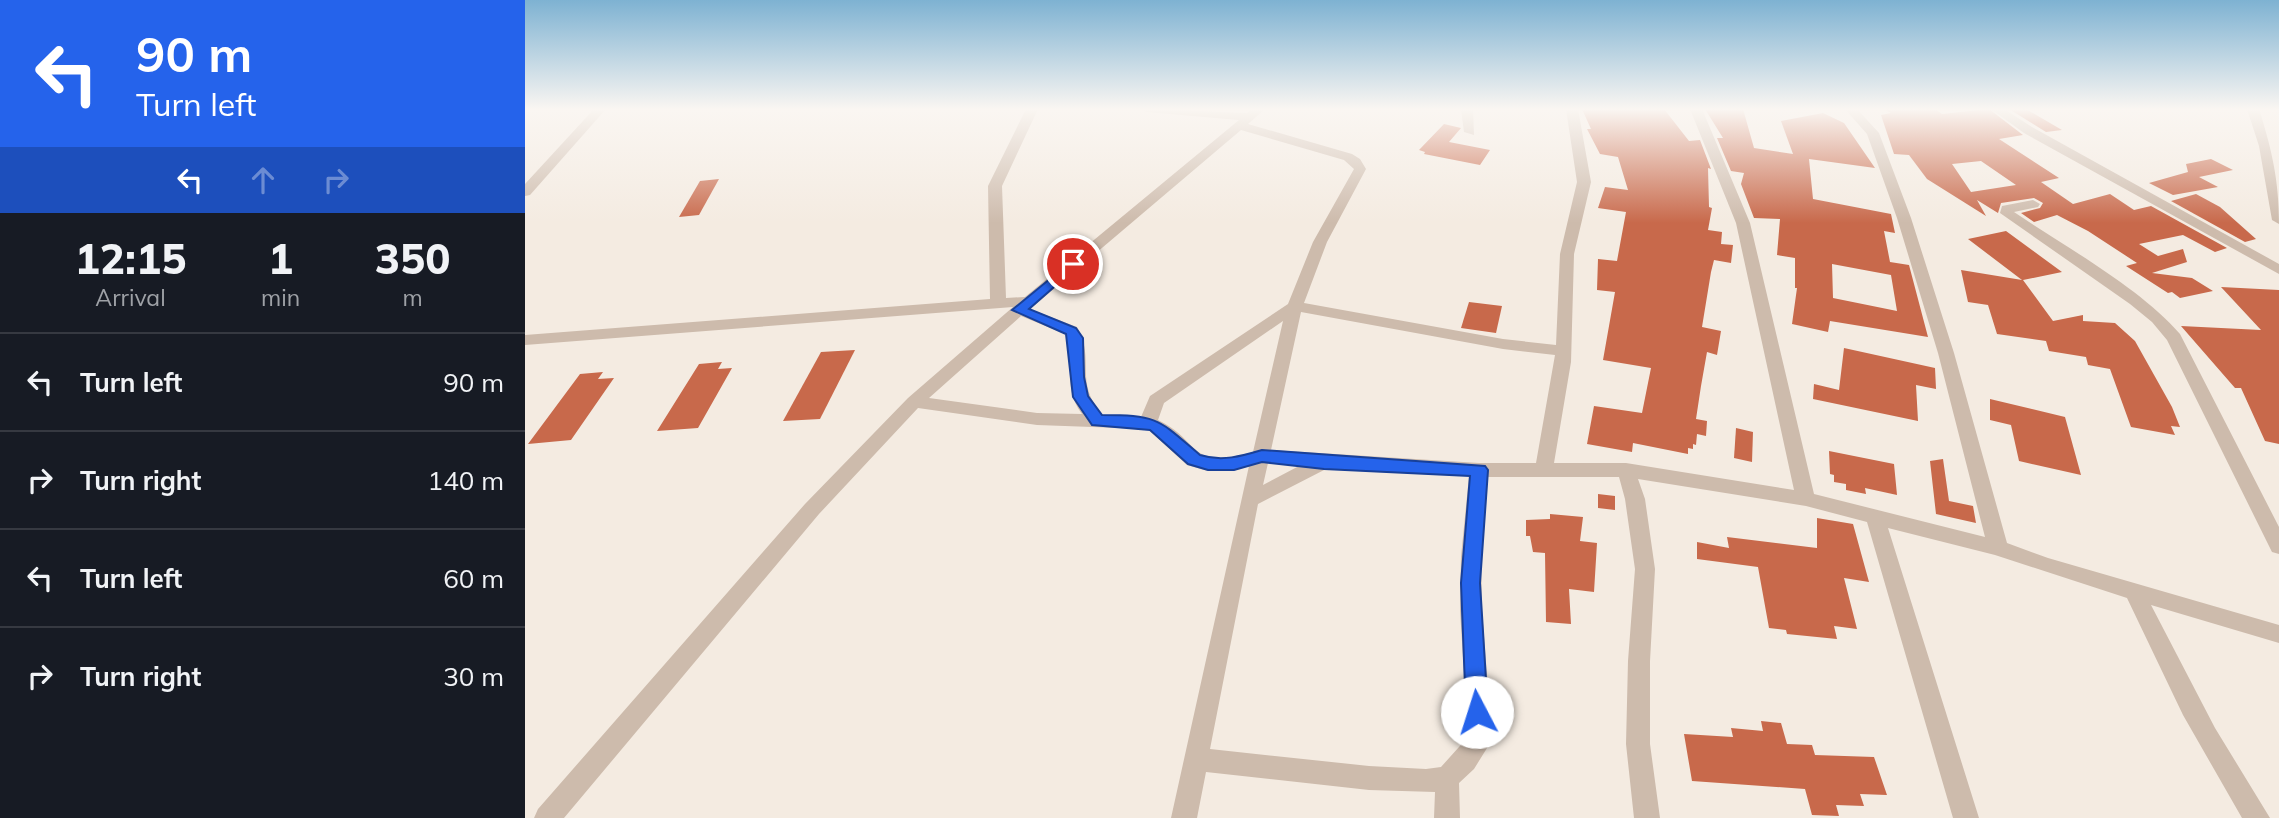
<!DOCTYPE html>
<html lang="en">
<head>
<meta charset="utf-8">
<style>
	body { margin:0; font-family:Mulish,sans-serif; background:#20242c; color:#f1f3f6; height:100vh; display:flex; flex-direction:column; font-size:26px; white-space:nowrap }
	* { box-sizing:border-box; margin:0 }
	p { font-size:23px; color:#9ea1a6 }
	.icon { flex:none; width:38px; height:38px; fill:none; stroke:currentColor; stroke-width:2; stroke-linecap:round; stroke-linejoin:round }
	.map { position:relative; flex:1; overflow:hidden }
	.sheet { display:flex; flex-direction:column; background:#171b24; width:525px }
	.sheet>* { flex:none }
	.banner { background:#2563eb; color:#fff; overflow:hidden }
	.pin { position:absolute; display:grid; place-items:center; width:60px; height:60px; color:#fff; margin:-30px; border:4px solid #fff; border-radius:50%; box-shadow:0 2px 7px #0007 }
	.me { position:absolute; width:77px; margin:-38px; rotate:355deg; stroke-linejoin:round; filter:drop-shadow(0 0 5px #0008) }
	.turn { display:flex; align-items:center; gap:24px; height:147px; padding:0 21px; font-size:32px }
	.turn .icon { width:91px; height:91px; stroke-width:2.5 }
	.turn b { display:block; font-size:49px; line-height:60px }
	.lanes { display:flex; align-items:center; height:66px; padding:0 21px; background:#0003; justify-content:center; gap:35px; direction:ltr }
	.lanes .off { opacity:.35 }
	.eta { display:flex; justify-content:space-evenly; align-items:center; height:119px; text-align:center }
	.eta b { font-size:42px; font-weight:800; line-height:49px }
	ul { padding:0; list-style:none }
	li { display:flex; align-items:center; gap:21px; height:98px; padding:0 21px; border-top:2px solid #363941 }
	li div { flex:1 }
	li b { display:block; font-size:26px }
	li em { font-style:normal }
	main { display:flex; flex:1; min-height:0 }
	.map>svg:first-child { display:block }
</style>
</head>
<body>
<main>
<section class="sheet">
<div class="banner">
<div class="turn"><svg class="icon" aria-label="left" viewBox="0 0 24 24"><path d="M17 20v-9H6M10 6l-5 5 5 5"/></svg><div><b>90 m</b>Turn left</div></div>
<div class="lanes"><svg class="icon" aria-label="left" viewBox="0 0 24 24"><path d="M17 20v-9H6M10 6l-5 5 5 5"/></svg><svg class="icon off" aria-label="ahead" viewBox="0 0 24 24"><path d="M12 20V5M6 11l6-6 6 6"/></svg><svg class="icon off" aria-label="right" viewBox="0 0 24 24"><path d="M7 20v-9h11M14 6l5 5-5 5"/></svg></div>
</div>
<div class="eta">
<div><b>12:15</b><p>Arrival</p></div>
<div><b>1</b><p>min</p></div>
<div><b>350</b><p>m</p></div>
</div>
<ul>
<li><svg class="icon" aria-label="left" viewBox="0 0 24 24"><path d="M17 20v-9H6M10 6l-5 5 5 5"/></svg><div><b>Turn left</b></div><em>90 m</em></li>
<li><svg class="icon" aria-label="right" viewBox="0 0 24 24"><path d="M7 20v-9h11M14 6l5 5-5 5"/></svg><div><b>Turn right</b></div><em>140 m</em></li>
<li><svg class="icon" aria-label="left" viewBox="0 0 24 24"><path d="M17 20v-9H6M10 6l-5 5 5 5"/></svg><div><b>Turn left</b></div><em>60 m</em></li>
<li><svg class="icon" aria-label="right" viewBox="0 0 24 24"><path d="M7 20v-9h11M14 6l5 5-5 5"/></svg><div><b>Turn right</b></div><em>30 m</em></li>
</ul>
</section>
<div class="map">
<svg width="1754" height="818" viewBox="0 0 1754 818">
	<rect width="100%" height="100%" fill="#f4ebe1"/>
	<g fill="#c8694b" fill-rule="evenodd">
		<path d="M1057,109H1139L1164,141L1175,140L1186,169L1183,168L1184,207L1187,208L1183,230L1197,232L1196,244L1208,245L1206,263L1189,260L1186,272L1177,327L1196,331L1192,355L1182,352L1176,386L1171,419L1182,421L1181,436L1172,434L1171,445L1168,444V449L1163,448V454L1108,443L1107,452L1062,444L1069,406L1117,413L1126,368L1078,360L1090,292L1072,290L1073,259L1092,261L1101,212L1073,208L1080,187L1103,190L1093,157L1075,154L1062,129H1066Z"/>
		<path d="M1180,109H1218L1229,148L1268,154L1256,121L1298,113L1319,123L1350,168L1284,159L1288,199L1366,214L1370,233L1359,231L1365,262L1384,265L1403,337L1305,321L1303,332L1267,324L1272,288H1270V258L1252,255L1255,219L1229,218L1216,184L1219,173L1206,171L1192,138H1198ZM1307,264L1366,275L1372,311L1308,298Z"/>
		<path d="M1359,109H1410L1417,114L1464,109L1498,135L1474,139L1534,178L1516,182L1548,204L1585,194L1609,210L1626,206L1702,248L1690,252L1658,235L1614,244L1633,256L1658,249L1662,262L1627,273L1667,278L1688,291L1655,298L1647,292L1643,293L1601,266L1612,263L1563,231L1532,215L1509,222L1496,213L1515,208L1518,203L1509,198L1476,203L1473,213L1452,200L1461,216L1402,179L1384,155L1369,154L1356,115L1366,113ZM1456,161L1491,185L1446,192L1427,164Z"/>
		<path d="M1484,109H1501L1537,130L1521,132Z"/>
		<path d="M919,124L936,128L924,142L965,150L955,165L899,154L900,152L894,150Z"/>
		<path d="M1686,159L1708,170L1674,177L1693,187L1648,195L1624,183L1663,172L1661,164Z"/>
		<path d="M194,179L174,215L154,217L175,181Z"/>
		<path d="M1671,194L1695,207L1731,239L1720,242L1646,201Z"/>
		<path d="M1481,231L1537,272L1498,280L1528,321L1558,315V321L1590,323L1610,341L1647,407L1655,427L1646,426L1650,435L1606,427L1585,369L1563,365L1561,357L1524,351L1521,341L1472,334L1463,305L1443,302L1436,270L1497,280L1443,239Z"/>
		<path d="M1696,287L1754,290V444L1740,441L1716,388H1710L1656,326L1736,330Z"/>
		<path d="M944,302L977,306L971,333L936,328Z"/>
		<path d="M1319,348L1410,368L1411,389L1391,385L1393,421L1288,399L1289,384L1314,390Z"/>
		<path d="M330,350L295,419L258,421L296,352Z"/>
		<path d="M197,362L193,369L207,368L173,428L132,431L174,364Z"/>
		<path d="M78,372L73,379L89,378L46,440L3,444L55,374Z"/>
		<path d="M1465,399L1540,417L1556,475L1494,461L1486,425L1465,420Z"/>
		<path d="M1211,428L1228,432L1227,462L1209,458Z"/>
		<path d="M1304,451L1369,464L1372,495L1340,488L1341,494L1321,490V484L1309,482V475L1305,474Z"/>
		<path d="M1418,459L1424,501L1448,506L1451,523L1411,514L1405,461Z"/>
		<path d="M1073,494L1090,496V510L1073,508Z"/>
		<path d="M1025,514L1058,517L1055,541L1072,543L1069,592L1044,589L1046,624L1021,622L1020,553L1008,552L1005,536H1001V520L1025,519Z"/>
		<path d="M1292,518L1328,524L1344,582L1319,578L1332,629L1309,626L1312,639L1262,634L1261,630L1244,628L1233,567L1172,559V542L1204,548L1202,537L1292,548Z"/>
		<path d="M1236,721L1256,723L1262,744L1287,745L1290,755L1349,757L1362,795L1335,794L1339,806L1311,805L1314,816L1287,815L1280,789L1167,781L1159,734L1208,737L1206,728L1238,731Z"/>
	</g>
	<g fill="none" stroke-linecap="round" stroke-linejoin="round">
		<g fill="#cdbbac" fill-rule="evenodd">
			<path d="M69,109H81L5,195L0,196V184Z"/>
			<path d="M501,109H513L477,186L481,298L500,297L714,120L622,112L616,109L722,113L727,109H740L723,124L827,154L835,159L841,169L802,242L779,303L978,339L1031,345L1035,254L1052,182L1041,109H1053L1066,182L1049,254L1046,362L1029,463H1101L1269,490L1211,223L1165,109H1177L1225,223L1289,494L1460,537L1413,353L1372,218L1342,134L1320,109H1332L1354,133L1386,218L1429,353L1482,543L1523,558L1754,625V643L1626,605L1690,728L1745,818H1717L1658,715L1602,598L1470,555L1363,528L1454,818H1428L1342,522L1281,506L1113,479L1120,499L1130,569L1125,661V744L1135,818H1109L1101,744L1103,661L1110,569L1100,499L1094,477H963L956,557L957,610L967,740L949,769L934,783L935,818H909L910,792L844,790L681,772L672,818H646L724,466L708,471H683L662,465L623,429L512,425L393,408L294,514L39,818H9L13,809L280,504L383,398L488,307L0,345V335L465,299L463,186ZM716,130L819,160L829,169L788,242L763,304L625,396L616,417L578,415C548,383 571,359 552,327L505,309ZM776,312L978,349L1030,355L1011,463H954L746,450ZM496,316L540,334C552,362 536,387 557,414L512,413L404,398ZM758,321L728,452C661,470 678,442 633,420L639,403ZM743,463L774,466L738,485ZM801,469L944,476L936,557L935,610L943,737L916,767L901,769L844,766L685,749L733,504Z"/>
			<path d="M936,109H948L949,135L939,132Z"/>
			<path d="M1466,109H1479L1507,127L1754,264V274L1499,133Z"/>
			<path d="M1722,109H1734C1747,150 1754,181 1754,224L1747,220L1734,146Z"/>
			<path d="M1508,200L1515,204L1513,207L1489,212C1542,248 1614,287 1655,334L1754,527V554L1747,552L1744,546L1642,340L1627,322L1605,304L1475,213L1477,206Z"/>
		</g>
	</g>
	<linearGradient id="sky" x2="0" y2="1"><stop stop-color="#7eb2d2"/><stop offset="0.49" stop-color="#faf6f2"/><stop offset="1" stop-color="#faf6f2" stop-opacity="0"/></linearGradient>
	<rect width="1754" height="223" fill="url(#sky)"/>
	<path fill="#2563eb" stroke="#184099" stroke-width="2" d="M548,260L555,264L553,266L504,309L551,328L558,338L559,377L563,396L577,415C634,415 634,420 675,455C697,462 717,456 737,450L960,466L963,470L955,583L963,712L960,719L952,722L944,719L941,712L936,583L945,476L799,469L737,462L709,470H683L663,464L625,430L567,425L548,397L541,334L487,310Z"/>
</svg>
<div class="pin" style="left:548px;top:264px;background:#d93025"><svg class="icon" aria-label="arrive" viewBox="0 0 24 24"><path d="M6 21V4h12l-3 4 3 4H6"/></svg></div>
<svg class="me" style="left:952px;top:712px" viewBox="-20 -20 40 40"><circle r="19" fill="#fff"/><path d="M0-13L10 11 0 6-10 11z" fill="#2563eb"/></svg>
</div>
</main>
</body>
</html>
